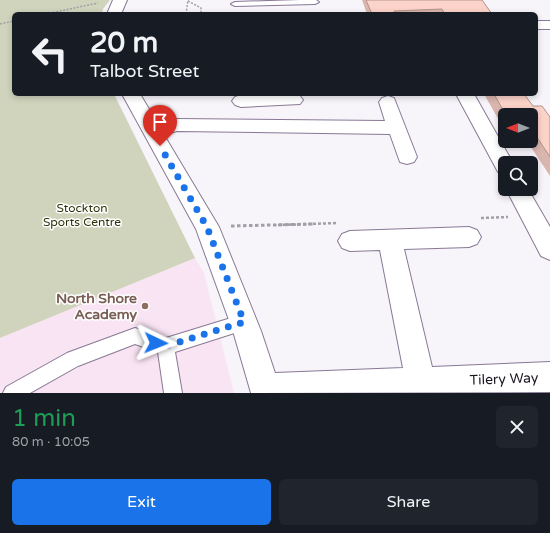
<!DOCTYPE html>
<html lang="en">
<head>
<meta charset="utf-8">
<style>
	body { margin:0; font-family:"Varela Round",sans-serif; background:#20242c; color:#f1f3f6; height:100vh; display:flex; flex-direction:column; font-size:15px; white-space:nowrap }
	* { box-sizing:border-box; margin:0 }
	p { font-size:13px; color:#9ea1a6 }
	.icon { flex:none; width:22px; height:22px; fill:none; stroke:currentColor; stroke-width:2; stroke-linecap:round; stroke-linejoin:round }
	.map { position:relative; height:393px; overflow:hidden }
	.details { display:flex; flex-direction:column; background:#171b24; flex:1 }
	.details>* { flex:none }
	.banner { position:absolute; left:12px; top:12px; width:526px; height:84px; border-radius:6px; box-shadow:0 2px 6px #0003; background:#171b24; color:#f1f3f6; overflow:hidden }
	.needle { width:26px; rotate:270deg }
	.controls { position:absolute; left:498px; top:108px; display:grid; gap:8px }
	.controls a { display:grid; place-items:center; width:40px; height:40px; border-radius:6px; background:#171b24; box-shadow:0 2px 6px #0003; font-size:20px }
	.pin { position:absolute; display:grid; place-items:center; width:34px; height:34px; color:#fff; margin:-41px -17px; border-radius:50% 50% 50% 0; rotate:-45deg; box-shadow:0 0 4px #0007 }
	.pin .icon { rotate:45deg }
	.me { position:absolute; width:44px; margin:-22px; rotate:92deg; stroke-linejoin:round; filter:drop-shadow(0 0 3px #0008) }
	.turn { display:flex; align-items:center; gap:14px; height:84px; padding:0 12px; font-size:18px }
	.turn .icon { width:52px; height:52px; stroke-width:2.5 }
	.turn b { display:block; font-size:28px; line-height:34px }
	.round { display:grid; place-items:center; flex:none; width:42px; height:42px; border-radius:6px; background:#20242c }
	.headline { display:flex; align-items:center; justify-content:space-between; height:68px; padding:0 12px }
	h1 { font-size:24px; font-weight:600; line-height:30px; color:#1e9e55 }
	.cta { display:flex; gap:8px; margin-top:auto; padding:8px 12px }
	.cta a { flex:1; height:46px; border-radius:6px; background:#1a73e8; color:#fff; font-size:16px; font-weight:600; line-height:46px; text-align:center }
	.cta a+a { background:#20242c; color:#f1f3f6 }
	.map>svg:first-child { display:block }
</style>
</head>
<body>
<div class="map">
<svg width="550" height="393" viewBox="0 0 550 393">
	<rect width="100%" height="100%" fill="#f7f4fa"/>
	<path fill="#f9e4f4" d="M195,258L204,273L234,393H0V338Z"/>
	<path fill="#d0d4bd" d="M0,0H110L103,9L102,14H14V94H114L195,258L0,338Z"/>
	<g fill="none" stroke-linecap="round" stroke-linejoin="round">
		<g stroke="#887995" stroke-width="2">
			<g id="service">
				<path d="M300,0H316L319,2L315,4L235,6L231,4L235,2Z"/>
				<path d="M244,314L250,316L252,322L250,328L175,352L182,393H164L158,352L135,344L78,366L30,393H3L6,387L67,353L135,328L166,338Z"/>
			</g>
		</g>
		<g stroke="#887995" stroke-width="2">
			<g id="minor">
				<path d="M113,0H127L121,14H107Z"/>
				<rect x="536" y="21" width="14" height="8"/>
				<path d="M122,94H140L158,124L176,119L385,121L379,102L382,98L388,96L394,98L417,157L414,162L407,164L400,162L390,134L177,131L164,135L219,227L261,331L275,373L403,368L380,250L350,251L342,248L338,241L342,234L350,231L469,227L477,230L481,237L477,244L469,247L404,249L432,367L550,362V392L251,393L233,331L196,229Z"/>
				<path d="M294,94L300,96L303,100L300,104L241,107L235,105L232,101L235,97L241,95Z"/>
				<path d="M456,94H474L513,163H505V175L498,172Z"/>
				<path d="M506,189H528L550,227V260L541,256Z"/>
			</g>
		</g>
		<g stroke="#a39fa7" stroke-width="1.5" stroke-dasharray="2 1.5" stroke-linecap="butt">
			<path d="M188,1L201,8V14"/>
			<path d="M46,14L98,3"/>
			<path d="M186,14L188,0"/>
			<path d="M0,24L14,21"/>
		</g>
		<g stroke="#a39fa7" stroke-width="2.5" stroke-dasharray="3 2" stroke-linecap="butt">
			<path d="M481,218L508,217"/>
			<path d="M278,225L338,223"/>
		</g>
		<path stroke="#a39fa7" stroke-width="3" stroke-dasharray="3.5 2.5" stroke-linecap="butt" d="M231,226L313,224"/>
		<use href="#service" fill="#fff" fill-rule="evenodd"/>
		<use href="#minor" fill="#fff" fill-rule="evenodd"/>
	</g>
	<g fill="#d9b5ad">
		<path d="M362,0H482L492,14H367Z"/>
		<path d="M484,94H524L533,106L550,117V176L527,141H531V115H505V131Z"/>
	</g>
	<g fill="#fcd3c9" stroke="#b0948d">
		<path d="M366,0H482L492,14H445L442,9L394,11L395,14H372Z"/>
		<path d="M494,94H524L533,106H542L550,117V157L531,128V115H506Z"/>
	</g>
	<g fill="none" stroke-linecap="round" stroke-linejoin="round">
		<path stroke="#1a73e8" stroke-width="7" stroke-dasharray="0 12.6" d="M156,343L166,346L244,322L207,227L160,146"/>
	</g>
	<circle fill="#8d6e63" stroke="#fff" stroke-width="1.5" cx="145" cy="306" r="4"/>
	<g text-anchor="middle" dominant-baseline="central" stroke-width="3" stroke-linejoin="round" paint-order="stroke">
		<g font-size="12" fill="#2d3206" stroke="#fff">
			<text x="82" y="208">Stockton<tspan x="82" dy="14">Sports Centre</tspan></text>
		</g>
		<g font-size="14" font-weight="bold" fill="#785e54" stroke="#fff" text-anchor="end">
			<text x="137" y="298">North Shore<tspan x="137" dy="16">Academy</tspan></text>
		</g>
		<g font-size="14" fill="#1e1823" stroke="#fff">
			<text transform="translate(504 379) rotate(-2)">Tilery Way</text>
		</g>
	</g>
</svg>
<div class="controls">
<a><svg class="needle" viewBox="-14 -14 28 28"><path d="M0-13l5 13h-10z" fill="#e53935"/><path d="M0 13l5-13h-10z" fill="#9ea1a6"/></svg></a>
<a><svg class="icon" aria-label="search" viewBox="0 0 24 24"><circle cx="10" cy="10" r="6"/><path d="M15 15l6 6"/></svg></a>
</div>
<div class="pin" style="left:160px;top:146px;background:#d93025"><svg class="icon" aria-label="arrive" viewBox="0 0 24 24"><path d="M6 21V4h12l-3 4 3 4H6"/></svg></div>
<svg class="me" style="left:156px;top:343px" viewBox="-20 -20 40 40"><path d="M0-17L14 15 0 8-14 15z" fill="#1a73e8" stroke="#fff" stroke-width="4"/></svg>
<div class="banner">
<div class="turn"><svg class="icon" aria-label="left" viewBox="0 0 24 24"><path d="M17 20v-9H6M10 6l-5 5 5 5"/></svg><div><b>20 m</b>Talbot Street</div></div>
</div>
</div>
<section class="details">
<div class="headline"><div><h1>1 min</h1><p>80 m · 10:05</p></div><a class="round"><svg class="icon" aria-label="close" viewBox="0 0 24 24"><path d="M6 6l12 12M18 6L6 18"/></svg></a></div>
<div class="cta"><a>Exit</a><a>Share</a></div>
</section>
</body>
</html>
